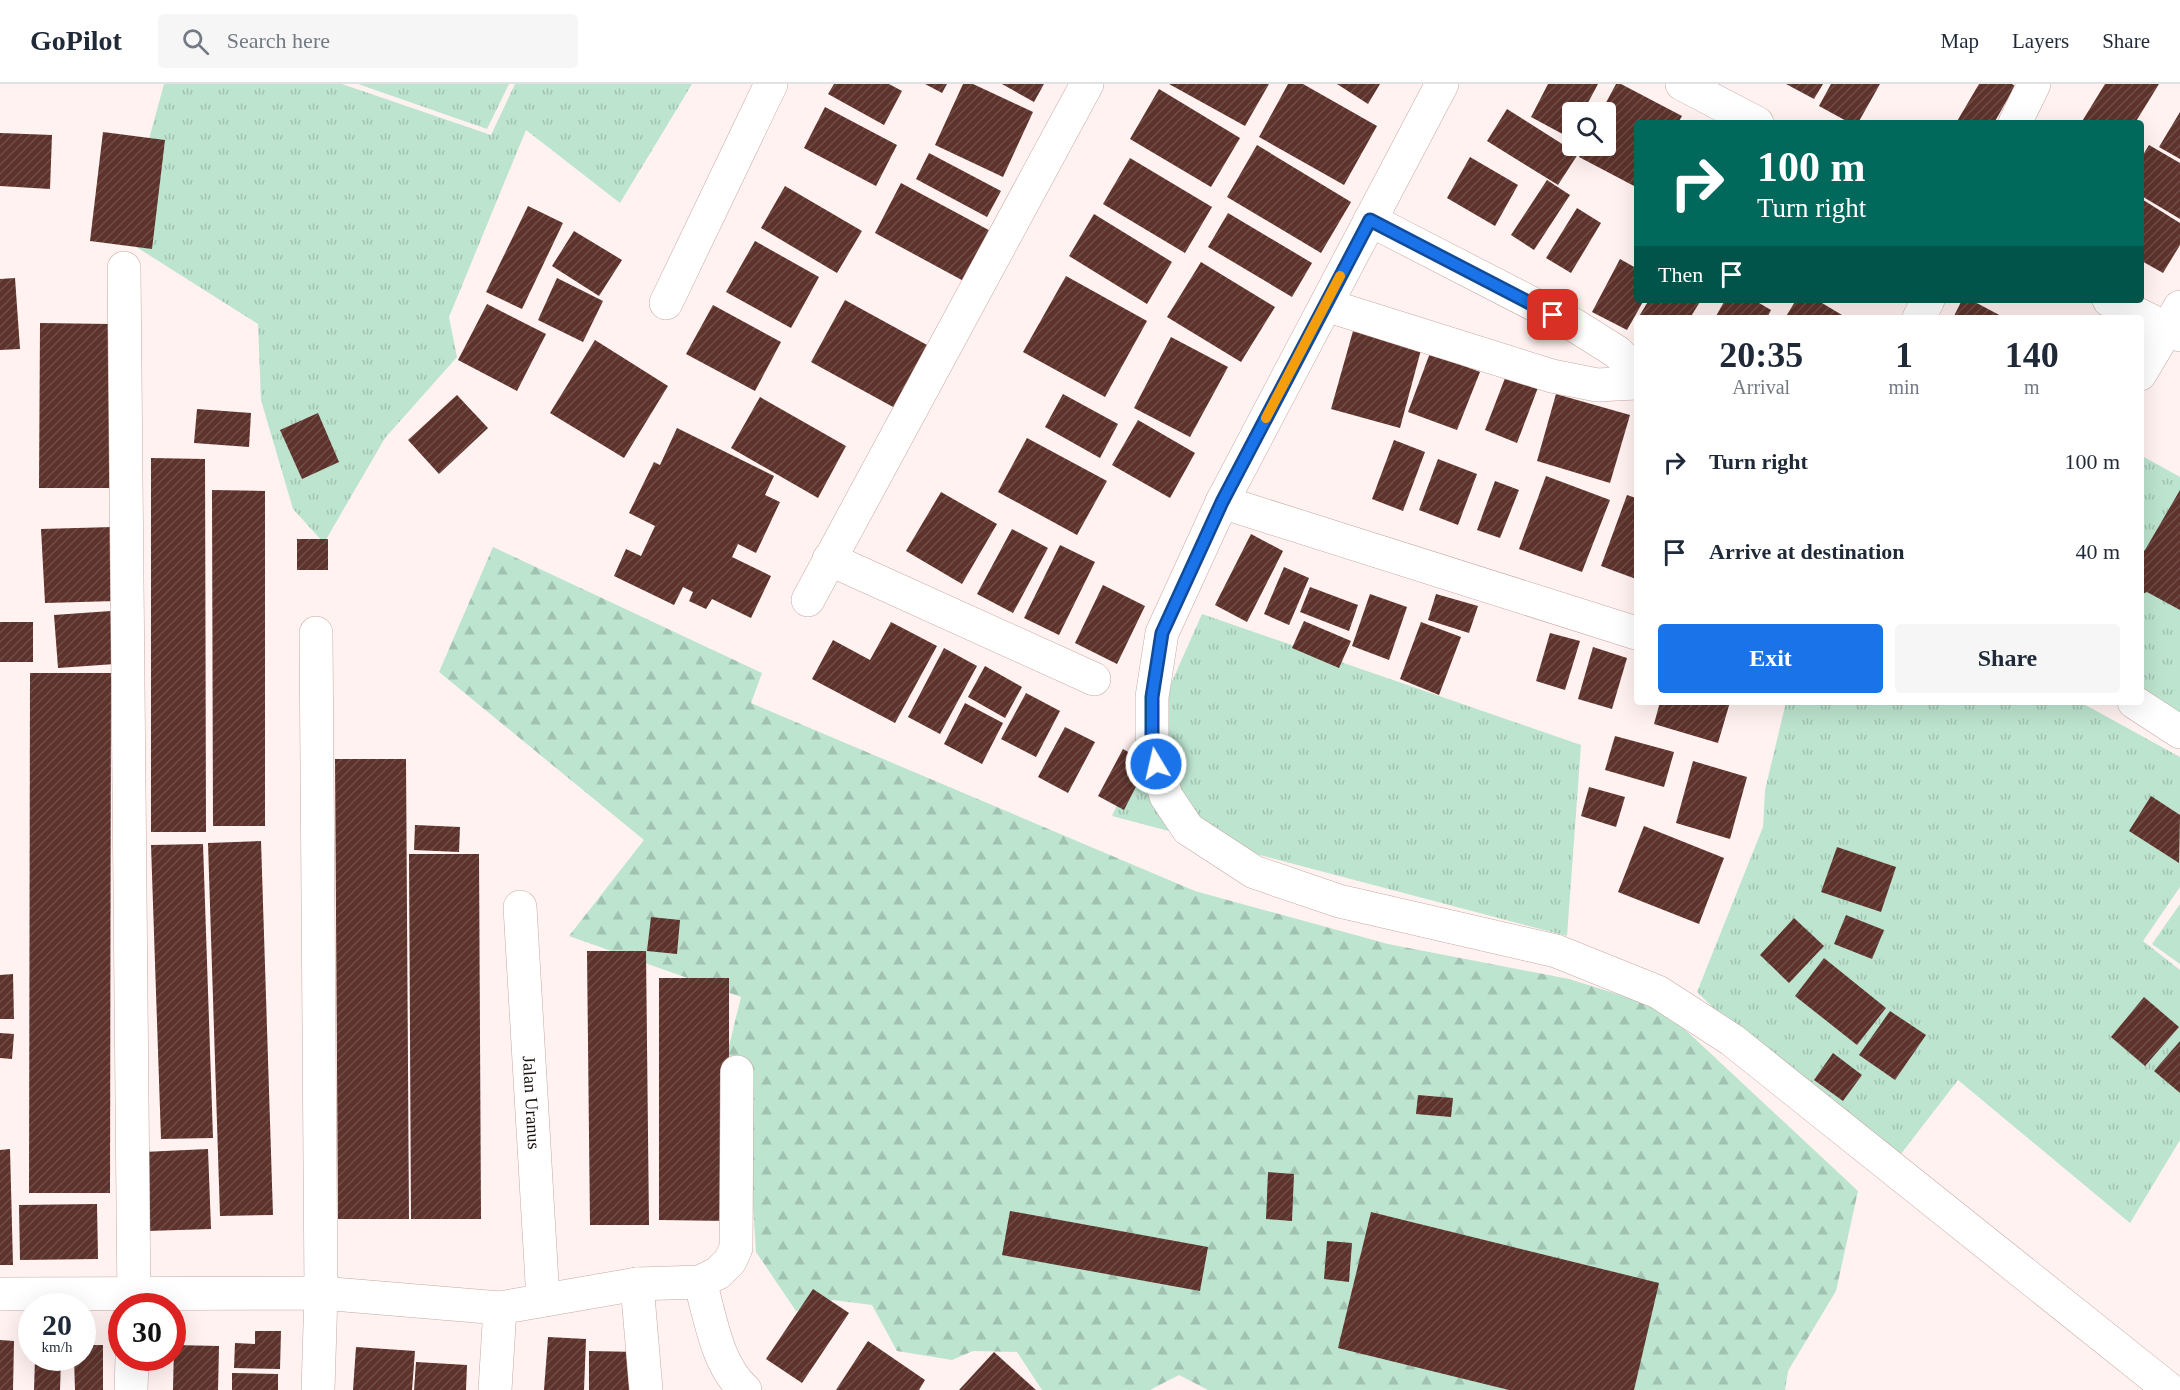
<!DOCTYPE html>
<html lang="en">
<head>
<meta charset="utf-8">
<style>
	body { margin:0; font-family:"Times New Roman",serif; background:#f6f6f7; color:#1f2937; height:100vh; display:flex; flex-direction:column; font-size:22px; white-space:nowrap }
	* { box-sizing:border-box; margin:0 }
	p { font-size:20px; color:#747a83 }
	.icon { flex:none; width:33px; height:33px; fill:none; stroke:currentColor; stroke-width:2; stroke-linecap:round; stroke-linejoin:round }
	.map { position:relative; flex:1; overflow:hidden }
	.sheet { position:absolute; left:1634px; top:231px; width:510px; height:390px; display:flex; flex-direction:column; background:#fff; border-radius:6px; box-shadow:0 6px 24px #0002 }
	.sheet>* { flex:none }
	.guide { position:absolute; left:1634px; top:36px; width:510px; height:183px; border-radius:6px; box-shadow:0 6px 24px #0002; background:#00695c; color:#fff; overflow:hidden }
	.tools { position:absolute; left:1562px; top:18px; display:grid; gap:12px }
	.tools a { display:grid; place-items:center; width:54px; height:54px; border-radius:6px; background:#fff; box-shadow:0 6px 24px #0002; font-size:30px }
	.speed { position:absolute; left:18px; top:1209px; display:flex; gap:12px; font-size:30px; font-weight:700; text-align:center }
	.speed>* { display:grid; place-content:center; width:78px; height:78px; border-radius:50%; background:#fff; box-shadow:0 6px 24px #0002; line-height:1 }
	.speed small { font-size:15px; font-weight:400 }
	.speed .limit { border:9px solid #d22; background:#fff; color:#111 }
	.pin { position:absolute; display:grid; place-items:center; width:51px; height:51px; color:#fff; margin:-26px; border-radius:12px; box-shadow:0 3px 9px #0006 }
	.me { position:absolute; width:66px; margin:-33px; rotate:351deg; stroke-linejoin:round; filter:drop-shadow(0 0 4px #0008) }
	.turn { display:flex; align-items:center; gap:21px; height:126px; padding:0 24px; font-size:27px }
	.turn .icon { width:78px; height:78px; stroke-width:2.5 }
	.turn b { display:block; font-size:42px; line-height:51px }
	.then { display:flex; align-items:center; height:57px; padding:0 24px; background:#0003; gap:12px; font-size:22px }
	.eta { display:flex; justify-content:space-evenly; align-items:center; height:102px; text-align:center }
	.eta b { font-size:36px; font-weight:600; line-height:42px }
	.primary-button { display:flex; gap:12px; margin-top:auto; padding:12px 24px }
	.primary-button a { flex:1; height:69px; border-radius:6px; background:#1a73e8; color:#fff; font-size:24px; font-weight:600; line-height:69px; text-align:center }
	.primary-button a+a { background:#f6f6f7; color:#1f2937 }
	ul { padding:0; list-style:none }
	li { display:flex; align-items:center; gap:18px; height:90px; padding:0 24px }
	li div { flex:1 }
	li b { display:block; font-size:22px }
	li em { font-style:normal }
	header { display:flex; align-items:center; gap:36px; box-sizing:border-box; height:84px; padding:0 30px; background:#fff; border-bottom:2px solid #e0e1e3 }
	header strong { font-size:28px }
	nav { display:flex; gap:33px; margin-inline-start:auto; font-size:21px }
	.search { width:420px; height:54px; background:#f6f6f7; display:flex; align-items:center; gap:15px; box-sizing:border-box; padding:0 21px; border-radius:6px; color:#747a83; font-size:22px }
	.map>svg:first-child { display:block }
</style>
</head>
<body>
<header>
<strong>GoPilot</strong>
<div class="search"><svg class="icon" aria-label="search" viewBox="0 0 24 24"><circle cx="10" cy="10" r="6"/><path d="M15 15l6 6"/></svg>Search here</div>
<nav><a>Map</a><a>Layers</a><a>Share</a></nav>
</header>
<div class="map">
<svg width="2180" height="1306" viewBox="0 0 2180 1306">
	<defs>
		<pattern id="grass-tufts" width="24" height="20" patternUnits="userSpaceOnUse" patternTransform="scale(1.5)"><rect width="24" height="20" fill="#bce4cf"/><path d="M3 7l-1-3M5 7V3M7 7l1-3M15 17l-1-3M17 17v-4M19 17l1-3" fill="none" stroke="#a1c2b1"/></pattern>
		<pattern id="forest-firs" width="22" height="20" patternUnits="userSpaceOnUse" patternTransform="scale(1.5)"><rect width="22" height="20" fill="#bce4cf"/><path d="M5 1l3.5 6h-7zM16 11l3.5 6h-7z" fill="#a1c2b1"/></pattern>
		<pattern id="building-hatch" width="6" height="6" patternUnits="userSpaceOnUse" patternTransform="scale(1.5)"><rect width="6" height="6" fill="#5d332c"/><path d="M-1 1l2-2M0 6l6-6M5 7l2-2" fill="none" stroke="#704d48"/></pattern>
	</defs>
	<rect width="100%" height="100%" fill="#fff2f0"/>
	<g fill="url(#grass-tufts)">
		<path d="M164,0H342L491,51L515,0H692L620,119L526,46L449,233L457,273L385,354L324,459L293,425L261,316L258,240L122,154Z"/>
		<path d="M358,0H509L487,45Z"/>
		<path d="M2144,373L2180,393V634L2141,611L2140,380Z"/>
		<path d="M1202,530L1581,661L1567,852L1112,732Z"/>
		<path d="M1786,618H2080L2180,673V803L2143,857L2180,886V1056L2130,1139L1958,996L1894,1079L1810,1018L1697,908L1763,743L1765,706Z"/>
		<path d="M2180,820V880L2152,860Z"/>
	</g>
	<path fill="url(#forest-firs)" d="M493,463L762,589L751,619L1195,807L1388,860L1569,895L1662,924L1858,1107L1836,1207L1788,1287L1785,1306H1208L1179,1291L1150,1306H1042L1017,1268L973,1267L952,1276L897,1267L872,1221L833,1216L796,1227L756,1168L744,987L727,970L741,913L569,852L644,756L439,588Z"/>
	<g fill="url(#building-hatch)">
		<path d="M834,0H889L902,7L884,41L828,10Z"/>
		<path d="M925,0H947L942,9Z"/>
		<path d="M963,0H973L1033,28L1003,93L935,61Z"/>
		<path d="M1002,0H1044L1034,18Z"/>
		<path d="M1169,0H1269L1245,42Z"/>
		<path d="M1288,0H1303L1377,42L1344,101L1259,53Z"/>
		<path d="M1337,0H1380L1368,20Z"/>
		<path d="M1548,0H1598L1583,28H1572L1570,54L1531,33Z"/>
		<path d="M1616,0H1621L1682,32L1678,39H1636V103L1579,73L1584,62H1605V28H1601Z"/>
		<path d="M1786,0H1823L1814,15Z"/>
		<path d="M1831,0H1880L1858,39H1850L1819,22Z"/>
		<path d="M1979,0H2012L2015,2L1994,39H1956Z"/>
		<path d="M2105,0H2159L2135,39H2081Z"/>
		<path d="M1159,5L1240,54L1211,103L1130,55Z"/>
		<path d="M825,23L897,61L876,102L804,64Z"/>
		<path d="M1507,25L1578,70L1558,101L1487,57Z"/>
		<path d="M2180,28V75L2159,63Z"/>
		<path d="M103,48L165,56L152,165L90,157Z"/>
		<path d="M0,49L52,51L50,105L0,102Z"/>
		<path d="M1257,61L1351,118L1321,169L1227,113Z"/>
		<path d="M2149,61L2180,79V135L2140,111V76Z"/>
		<path d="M929,69L1001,107L987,133L916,95Z"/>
		<path d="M1470,73L1518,101L1495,142L1447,114Z"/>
		<path d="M1130,74L1212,123L1185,169L1103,120Z"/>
		<path d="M1547,96L1570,111L1534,166L1511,151Z"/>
		<path d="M901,99L998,151L971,201L875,149Z"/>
		<path d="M785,102L862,147L837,189L761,144Z"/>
		<path d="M2140,114L2180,139V161L2163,189L2140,176Z"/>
		<path d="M528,122L563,139L522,225L486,208Z"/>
		<path d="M1577,124L1601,139L1571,189L1546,174Z"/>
		<path d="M1228,129L1312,179L1292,213L1208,163Z"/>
		<path d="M1094,130L1172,178L1147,220L1069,172Z"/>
		<path d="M574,147L622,176L599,212L552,182Z"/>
		<path d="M755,157L819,193L791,244L726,208Z"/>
		<path d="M1620,175L1636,184V216H1644L1627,246L1592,228Z"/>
		<path d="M1201,178L1275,223L1241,278L1167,233Z"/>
		<path d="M1066,192L1147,237L1105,313L1023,268Z"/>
		<path d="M15,194L20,265L0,266V195Z"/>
		<path d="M557,194L603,217L583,258L538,236Z"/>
		<path d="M845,216L938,267L904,329L811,278Z"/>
		<path d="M1649,216H1701L1690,234H1638Z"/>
		<path d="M1725,216H1754L1771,226L1767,234H1715Z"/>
		<path d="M1796,216H1817L1847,234H1785Z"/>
		<path d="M1962,216H1971L2005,234H1953Z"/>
		<path d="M487,220L546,250L517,307L458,276Z"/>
		<path d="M713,221L781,258L755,307L686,270Z"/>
		<path d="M40,239L111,240L110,404H39Z"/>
		<path d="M1353,247L1421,266L1400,344L1331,325Z"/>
		<path d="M1171,253L1228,283L1190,353L1134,324Z"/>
		<path d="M595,256L668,302L624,374L550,329Z"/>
		<path d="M1430,269L1480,288L1457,346L1408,328Z"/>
		<path d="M1507,289L1539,301L1517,359L1485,346Z"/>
		<path d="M1063,310L1118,340L1100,374L1045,343Z"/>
		<path d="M1556,310L1630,331L1610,399L1537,377Z"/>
		<path d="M457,311L488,344L439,390L408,356Z"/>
		<path d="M760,313L846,362L818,414L731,364Z"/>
		<path d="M197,325L251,329L249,363L194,359Z"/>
		<path d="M318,329L339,378L302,395L280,346Z"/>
		<path d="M1138,336L1195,369L1170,414L1112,381Z"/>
		<path d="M677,344L774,392L765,411L780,418L756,469L738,460L732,473L771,492L751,534L712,515L706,525L689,517L693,508L683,503L674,521L614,492L626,465L641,472L655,442L629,429L654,378L660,381Z"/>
		<path d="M1027,354L1107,397L1077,451L998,408Z"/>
		<path d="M1394,356L1425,368L1403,427L1372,415Z"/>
		<path d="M151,374L205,375L206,748H151Z"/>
		<path d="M1438,375L1477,390L1458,441L1419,426Z"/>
		<path d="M1546,392L1610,416L1582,488L1519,465Z"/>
		<path d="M1495,397L1519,406L1500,454L1477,446Z"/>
		<path d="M212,406L265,407V742H213Z"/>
		<path d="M2180,406V526L2147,508L2140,511V469L2145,466Z"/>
		<path d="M941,408L997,440L962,500L906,467Z"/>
		<path d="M1627,411L1636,414V495L1601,482Z"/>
		<path d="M113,443L116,517L45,519L41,445Z"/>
		<path d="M1012,445L1048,464L1013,529L977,510Z"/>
		<path d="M1251,450L1283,467L1247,538L1215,521Z"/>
		<rect x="297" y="455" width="31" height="31"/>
		<path d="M1060,461L1095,478L1059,551L1024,534Z"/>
		<path d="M1284,483L1309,494L1289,541L1264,530Z"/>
		<path d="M1103,501L1145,522L1117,580L1075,559Z"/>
		<path d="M1310,503L1358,521L1349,547L1300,528Z"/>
		<path d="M1370,510L1407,523L1389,576L1352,562Z"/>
		<path d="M1436,510L1478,522L1469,549L1428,536Z"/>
		<path d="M111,527L115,580L58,584L54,531Z"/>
		<path d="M1304,537L1351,557L1339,584L1292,564Z"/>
		<rect x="0" y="538" width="33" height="40"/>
		<path d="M891,538L937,562L895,639L812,595L833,556L870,576Z"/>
		<path d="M1421,538L1461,553L1439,611L1400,595Z"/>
		<path d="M1550,549L1580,557L1565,606L1536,597Z"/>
		<path d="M1593,563L1627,574L1612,625L1578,615Z"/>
		<path d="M944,564L977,582L940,650L908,633Z"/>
		<path d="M985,582L1022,603L1005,634L968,613Z"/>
		<path d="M30,589H111L110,1109H29Z"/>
		<path d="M1026,609L1060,627L1036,673L1001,655Z"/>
		<path d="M1660,618H1730L1718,659L1654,640Z"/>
		<path d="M965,619L1003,639L982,680L944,660Z"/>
		<path d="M1065,643L1095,658L1068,709L1038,693Z"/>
		<path d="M1615,652L1674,668L1664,703L1605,686Z"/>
		<path d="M1123,665L1148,679L1124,726L1098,712Z"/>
		<path d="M335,675H406L409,1135H338Z"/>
		<path d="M1693,677L1747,693L1730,755L1676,739Z"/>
		<path d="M1589,703L1625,713L1616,743L1581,732Z"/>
		<path d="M2151,712L2180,731L2179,779L2129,747Z"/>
		<path d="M415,741L460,743L459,768L414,766Z"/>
		<path d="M1644,742L1724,774L1699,840L1618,808Z"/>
		<path d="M261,757L273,1131L220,1132L208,759Z"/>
		<path d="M203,760L213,1054L161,1055L151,761Z"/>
		<path d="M1837,763L1896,783L1881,828L1821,808Z"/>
		<path d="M409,770H479L481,1135H411Z"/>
		<path d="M1846,831L1884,846L1872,875L1834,860Z"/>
		<path d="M651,833L680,836L677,870L647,867Z"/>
		<path d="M1794,834L1824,862L1789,899L1760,871Z"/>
		<path d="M587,867H646L649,1141H590Z"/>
		<path d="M1824,874L1886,924L1857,961L1795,912Z"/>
		<path d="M13,890L14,935H0V891Z"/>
		<path d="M659,894H729V1137L659,1136Z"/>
		<path d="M2144,913L2179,943L2145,982L2111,953Z"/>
		<path d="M1890,927L1926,951L1895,996L1859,971Z"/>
		<path d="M0,949L14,950L12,975L0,974Z"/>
		<path d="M2180,957V1009L2154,987Z"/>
		<path d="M1833,969L1862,991L1843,1017L1814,996Z"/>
		<path d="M1418,1011L1453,1014L1451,1033L1416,1030Z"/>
		<path d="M10,1065L13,1181H0V1066Z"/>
		<path d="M208,1065L211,1145L147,1147L143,1068Z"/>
		<path d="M1268,1088L1294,1090L1292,1137L1266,1135Z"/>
		<path d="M97,1120L98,1175L20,1176L19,1121Z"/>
		<path d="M1010,1127L1208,1163L1200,1207L1002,1171Z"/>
		<path d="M1371,1128L1659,1199L1634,1306H1509L1338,1264Z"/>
		<path d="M1327,1157L1352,1159L1349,1198L1324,1195Z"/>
		<path d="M813,1205L849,1229L802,1299L766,1275Z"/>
		<path d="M255,1247H281L280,1285L234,1284L235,1259L255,1260Z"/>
		<path d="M548,1253L586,1255L584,1306H544Z"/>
		<path d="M0,1256L14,1257L13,1306H0Z"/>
		<path d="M868,1257L925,1296L919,1306H836Z"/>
		<path d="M82,1261H103V1306H75L74,1274H82Z"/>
		<path d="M174,1261L219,1262L218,1306H173Z"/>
		<path d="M356,1263L415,1267L412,1306H353Z"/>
		<path d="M589,1267L639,1268V1306H589Z"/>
		<path d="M994,1268L1036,1306H959Z"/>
		<path d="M35,1274H61L60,1306H34Z"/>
		<path d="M416,1278L467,1281L466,1306H414Z"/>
		<path d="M232,1289L278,1290V1306H232Z"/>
	</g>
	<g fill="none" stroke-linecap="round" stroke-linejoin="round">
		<g stroke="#c6a9a3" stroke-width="34">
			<g id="minor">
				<path d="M1442,0L1222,418L1162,549L1152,613V663L1166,712L1188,745L1254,788L1339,817L1556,867L1658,908L1732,956L2170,1306"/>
				<path d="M1682,0L1757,39"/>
				<path d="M2015,39L2034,0"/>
				<path d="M1370,136L1574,241L1617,268L1636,287"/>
				<path d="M124,184L134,1222"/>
				<path d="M2109,216L2180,251"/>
				<path d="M666,219L771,0"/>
				<path d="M1326,221L1552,292L1597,301L1636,299"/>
				<path d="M1919,234L1928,216"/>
				<path d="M2140,290L2180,223"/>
				<path d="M1222,418L1636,549"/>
				<path d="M829,475L1094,595"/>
				<path d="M808,516L1087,0"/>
				<path d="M316,549L321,1209L318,1306"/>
				<path d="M2134,618L2180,648"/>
				<path id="s1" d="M520,823L543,1216"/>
				<path d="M700,1198C711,1234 716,1280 745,1306"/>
				<path d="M637,1200L646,1306"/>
				<path d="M0,1210L321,1209L500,1224L637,1200L700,1198L718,1189L730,1177L736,1164L737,988"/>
				<path d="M131,1306L132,1274"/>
				<path d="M495,1306L500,1224"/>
			</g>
		</g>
		<use href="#minor" stroke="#fff" stroke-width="33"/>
	</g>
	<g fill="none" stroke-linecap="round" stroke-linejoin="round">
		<g stroke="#114b97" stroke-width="15">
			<path id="route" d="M1156,680L1152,663V613L1162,549L1222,418L1370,136L1553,231"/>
		</g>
		<use href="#route" stroke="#1a73e8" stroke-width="10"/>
		<path stroke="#f59e0b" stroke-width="10" d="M1266,334L1340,192"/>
	</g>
	<g text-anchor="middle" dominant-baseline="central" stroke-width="6" stroke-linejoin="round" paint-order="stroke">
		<g font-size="18" fill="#180e0c" stroke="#fff">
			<text stroke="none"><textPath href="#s1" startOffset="196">Jalan Uranus</textPath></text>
		</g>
	</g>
</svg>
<div class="tools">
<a><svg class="icon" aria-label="search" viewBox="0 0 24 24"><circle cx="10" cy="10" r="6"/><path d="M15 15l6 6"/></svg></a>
</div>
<div class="speed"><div>20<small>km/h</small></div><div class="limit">30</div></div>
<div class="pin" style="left:1553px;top:231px;background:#d93025"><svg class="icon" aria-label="arrive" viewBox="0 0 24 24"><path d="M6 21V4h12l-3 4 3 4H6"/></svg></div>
<svg class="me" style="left:1156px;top:680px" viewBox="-20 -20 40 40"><circle r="17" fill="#1a73e8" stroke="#fff" stroke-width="3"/><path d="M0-11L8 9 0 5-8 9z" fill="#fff"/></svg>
<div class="guide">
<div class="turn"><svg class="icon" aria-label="right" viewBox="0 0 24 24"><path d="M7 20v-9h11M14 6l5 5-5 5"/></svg><div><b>100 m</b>Turn right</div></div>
<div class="then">Then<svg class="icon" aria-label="arrive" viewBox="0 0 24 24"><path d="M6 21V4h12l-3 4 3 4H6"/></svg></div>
</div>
<section class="sheet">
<div class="eta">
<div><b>20:35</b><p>Arrival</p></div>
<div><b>1</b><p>min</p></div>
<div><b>140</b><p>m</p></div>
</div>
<ul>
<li><svg class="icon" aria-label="right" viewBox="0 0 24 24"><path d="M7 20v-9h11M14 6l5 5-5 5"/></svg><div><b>Turn right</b></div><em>100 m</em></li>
<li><svg class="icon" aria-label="arrive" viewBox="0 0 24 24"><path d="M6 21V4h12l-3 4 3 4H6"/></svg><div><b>Arrive at destination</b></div><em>40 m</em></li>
</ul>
<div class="primary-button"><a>Exit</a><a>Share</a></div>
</section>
</div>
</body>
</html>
